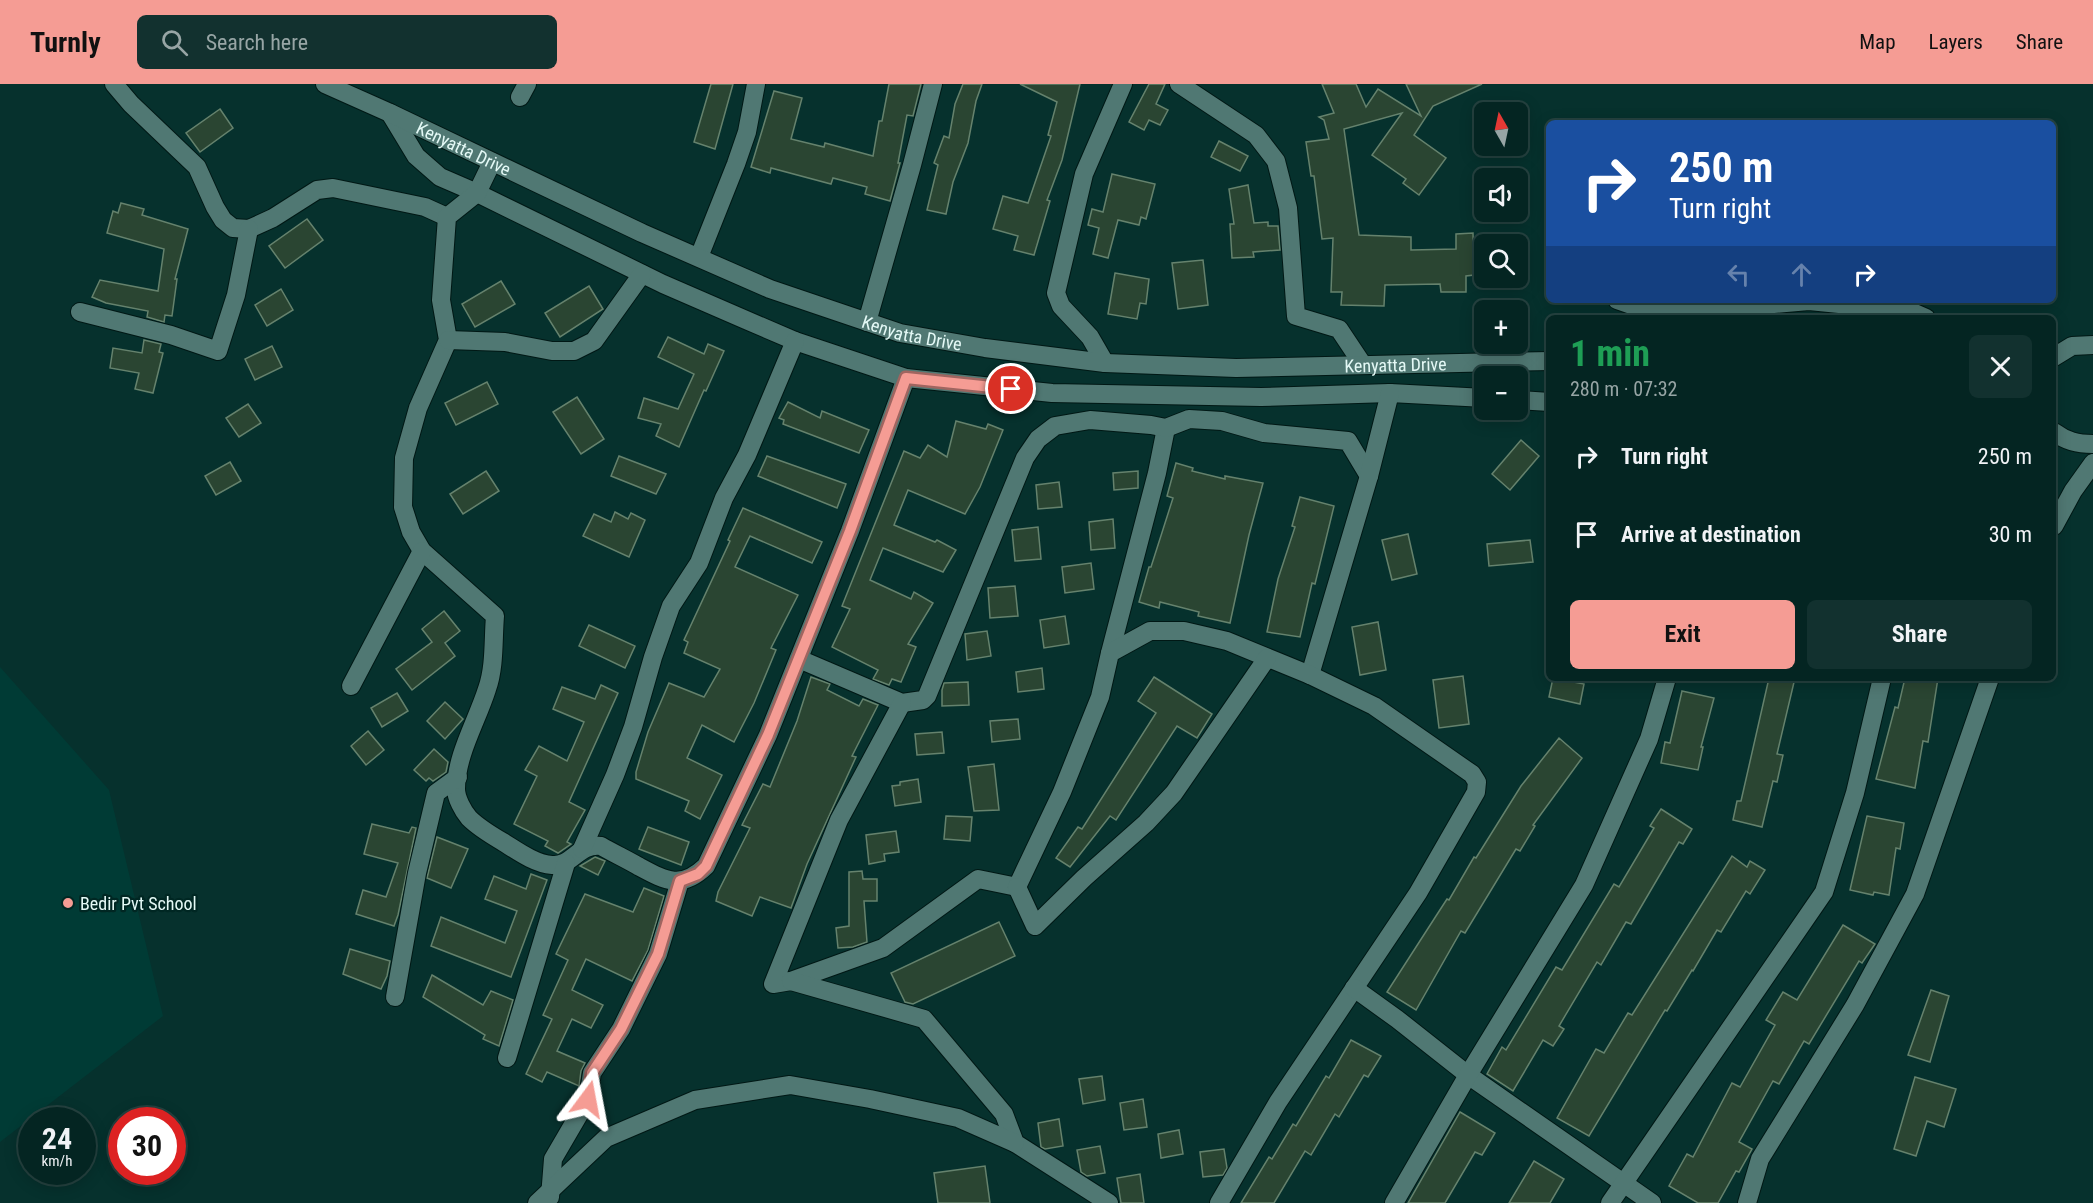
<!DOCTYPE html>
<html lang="en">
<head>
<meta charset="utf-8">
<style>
	body { margin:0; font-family:"Roboto Condensed",sans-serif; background:#12312f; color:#f1f3f6; height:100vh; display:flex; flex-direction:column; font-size:22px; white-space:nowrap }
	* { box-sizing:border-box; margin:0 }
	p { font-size:20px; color:#97a5a5 }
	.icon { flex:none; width:33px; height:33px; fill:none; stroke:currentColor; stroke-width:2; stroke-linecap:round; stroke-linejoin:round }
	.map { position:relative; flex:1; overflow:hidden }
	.sheet { position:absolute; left:1546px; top:231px; width:510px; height:366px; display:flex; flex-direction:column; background:#042522; border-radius:9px; box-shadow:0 3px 15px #0003,0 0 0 2px #254240 }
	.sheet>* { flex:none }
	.top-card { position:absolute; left:1546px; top:36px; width:510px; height:183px; border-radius:9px; box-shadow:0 3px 15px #0003,0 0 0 2px #254240; background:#1a4fa0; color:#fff; overflow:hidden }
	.needle { width:39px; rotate:351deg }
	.fabs { position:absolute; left:1474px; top:18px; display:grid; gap:12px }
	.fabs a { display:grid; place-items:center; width:54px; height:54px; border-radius:9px; background:#042522; box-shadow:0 3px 15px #0003,0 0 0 2px #254240; font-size:30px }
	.speed { position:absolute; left:18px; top:1023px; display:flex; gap:12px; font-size:30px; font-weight:700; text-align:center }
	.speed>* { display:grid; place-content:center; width:78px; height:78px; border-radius:50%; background:#042522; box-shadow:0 3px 15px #0003,0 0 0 2px #254240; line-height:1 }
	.speed small { font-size:15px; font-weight:400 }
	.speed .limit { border:9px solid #d22; background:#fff; color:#111 }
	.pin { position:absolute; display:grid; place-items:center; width:51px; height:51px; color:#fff; margin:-26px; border:3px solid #fff; border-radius:50%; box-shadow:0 2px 6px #0007 }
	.me { position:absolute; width:66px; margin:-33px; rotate:13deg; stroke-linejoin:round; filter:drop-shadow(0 0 4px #0008) }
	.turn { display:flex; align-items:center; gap:21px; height:126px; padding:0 24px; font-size:27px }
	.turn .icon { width:78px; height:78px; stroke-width:2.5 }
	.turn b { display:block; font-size:42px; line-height:51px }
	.lanes { display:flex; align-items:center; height:57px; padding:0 24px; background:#0003; justify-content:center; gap:30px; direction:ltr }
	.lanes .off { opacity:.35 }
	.round { display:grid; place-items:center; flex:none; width:63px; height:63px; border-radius:9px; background:#12312f }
	.overview { display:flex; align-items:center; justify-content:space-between; height:102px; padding:0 24px }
	h1 { font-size:36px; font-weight:700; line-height:45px; color:#1e9e55 }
	.button { display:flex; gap:12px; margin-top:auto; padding:12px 24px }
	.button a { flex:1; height:69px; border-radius:9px; background:#f59c94; color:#111; font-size:24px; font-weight:700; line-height:69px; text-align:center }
	.button a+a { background:#12312f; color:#f1f3f6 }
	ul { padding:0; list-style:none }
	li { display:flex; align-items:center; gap:18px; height:78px; padding:0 24px }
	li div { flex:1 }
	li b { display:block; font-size:22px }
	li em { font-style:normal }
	header { display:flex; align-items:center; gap:36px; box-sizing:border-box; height:84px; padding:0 30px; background:#f59c94; color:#111 }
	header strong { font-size:28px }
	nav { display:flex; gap:33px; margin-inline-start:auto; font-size:21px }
	.search { width:420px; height:54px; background:#12312f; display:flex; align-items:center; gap:15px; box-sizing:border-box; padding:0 21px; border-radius:9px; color:#97a5a5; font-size:22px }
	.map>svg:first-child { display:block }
</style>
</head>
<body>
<header>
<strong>Turnly</strong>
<div class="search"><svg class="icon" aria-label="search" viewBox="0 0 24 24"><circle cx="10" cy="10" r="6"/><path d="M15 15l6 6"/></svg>Search here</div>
<nav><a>Map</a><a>Layers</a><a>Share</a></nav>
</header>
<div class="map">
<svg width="2093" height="1119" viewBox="0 0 2093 1119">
	<rect width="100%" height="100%" fill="#06312d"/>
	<path fill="#003b35" d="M0,583L109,706L163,932L0,1058Z"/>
	<g fill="#2a4532" stroke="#65826d" stroke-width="1.5">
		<path d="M711,0H733L715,65L694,58Z"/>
		<path d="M889,0H921L913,32L907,31L898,79H900L890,117L865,110L867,103L833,94L831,100L771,84L770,89L751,83L774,7L802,14L791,55L824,63L825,59L873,72L879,37H882Z"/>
		<path d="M963,0H982L976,17L968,59L953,98L946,130L927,126L938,81L934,79L944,52L949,54L955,20Z"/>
		<path d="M1020,0H1080L1062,76L1047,116L1050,117L1034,171L1014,166L1018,152L993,145L1003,112L1028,119L1051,52L1048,51L1057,18Z"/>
		<path d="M1149,0H1165L1156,20L1168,26L1160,41L1149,36L1144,46L1129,38Z"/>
		<path d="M1322,0H1356L1366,23L1378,5L1421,32L1406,0H1482L1433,22L1414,51L1446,74L1419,111L1403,99L1406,95L1372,71L1402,29L1344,45L1359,151L1411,153V166L1456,165V150L1473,149L1474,191L1466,192V208H1441L1440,200L1385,201L1384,222L1341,221L1342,208H1331L1333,154L1322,155L1314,92H1311L1306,58L1329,55L1324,36L1319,33L1334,29Z"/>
		<path d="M220,25L233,44L200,68L186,49Z"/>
		<path d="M1219,57L1248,72L1240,87L1211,73Z"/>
		<path d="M1112,90L1155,100L1146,135L1141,133L1139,141L1118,136L1108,174L1093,170L1099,144L1088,141L1092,125L1103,128Z"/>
		<path d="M1248,101L1254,139L1268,138V142H1278L1280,166L1253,168L1254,173L1232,174L1230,140H1234L1229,105Z"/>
		<path d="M121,119L144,125L142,131L188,145L175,195H177L172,232L165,231L164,238L147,233L148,227L106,219L92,213L100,196L158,207L164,165L107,149L113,127L118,129Z"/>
		<path d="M307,135L323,156L285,184L269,162Z"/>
		<path d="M1203,176L1208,221L1178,225L1172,179Z"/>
		<path d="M1115,189L1149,195L1146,220L1140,219L1137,235L1108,230Z"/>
		<path d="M501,197L515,220L475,243L462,220Z"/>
		<path d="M589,202L603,225L560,253L545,229Z"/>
		<path d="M281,205L293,226L267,242L255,221Z"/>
		<path d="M668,253L704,270L708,260L724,267L706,307L704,306L679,363L656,352L661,340L638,334L644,314L678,325L694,290L658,273Z"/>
		<path d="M144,256L161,260L159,268L163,269L153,309L135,305L139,289L110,284L113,264L142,269Z"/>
		<path d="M272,262L282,283L255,296L245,275Z"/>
		<path d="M487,298L498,320L456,341L445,319Z"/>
		<path d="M577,313L604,355L581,370L553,328Z"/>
		<path d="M788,318L820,334L822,327L869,346L859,369L783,340L784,336L779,334Z"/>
		<path d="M248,320L261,339L239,353L226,334Z"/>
		<path d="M956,337L986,345L988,340L1003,346L980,403L965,430L908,406L894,441L935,458L937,456L956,466L943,488L883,464L870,496L911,515L914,508L933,519L908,560L916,563L901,598L892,595L889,601L873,595L878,586L832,563L850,525L842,522L904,367L920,374L928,361L947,373Z"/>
		<path d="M1521,356L1539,372L1510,406L1492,390Z"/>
		<path d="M619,372L666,390L656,410L611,392Z"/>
		<path d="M767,372L846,400L837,424L758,392Z"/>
		<path d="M230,378L241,397L216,411L205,392Z"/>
		<path d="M1176,379L1193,384L1192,387L1225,395V392L1263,399L1249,451L1230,539L1198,532L1199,528L1160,518L1159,524L1139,518L1149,483H1151L1173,414L1167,412Z"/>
		<path d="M486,387L499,407L463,430L450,410Z"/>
		<path d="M1138,387V404L1114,406L1113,389Z"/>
		<path d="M1059,398L1062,423L1038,425L1036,401Z"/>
		<path d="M1300,413L1334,422L1315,500L1312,499L1300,553L1267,548L1278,495L1295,443L1292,442Z"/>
		<path d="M743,424L822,458L812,479L750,452L735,483L798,511L771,564L776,566L754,619L734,658L702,641L687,674L722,691L700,735L685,727L689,717L636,695V688L648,648L669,599L704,613L720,585L684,569L688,558L684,556L730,457L728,456Z"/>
		<path d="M615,428L628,435L631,429L645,436L629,473L583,452L594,430L611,438Z"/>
		<path d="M1113,435L1115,464L1091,466L1089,438Z"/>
		<path d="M1038,443L1041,475L1015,477L1012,446Z"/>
		<path d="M1408,450L1417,490L1392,496L1382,456Z"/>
		<path d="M1530,456L1533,478L1489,482L1487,460Z"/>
		<path d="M1091,479L1094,505L1065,509L1062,483Z"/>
		<path d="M1015,502L1018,532L990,534L988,504Z"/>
		<path d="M444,527L460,547L445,559L455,572L412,606L396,585L432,558L422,545Z"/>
		<path d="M1065,532L1069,560L1044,564L1040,536Z"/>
		<path d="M1378,538L1386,586L1360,591L1352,543Z"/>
		<path d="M589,541L635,562L625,584L579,562Z"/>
		<path d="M987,547L991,572L967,576L965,550Z"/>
		<path d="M1042,584L1044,605L1018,608L1016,588Z"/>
		<path d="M1463,592L1469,640L1439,644L1433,596Z"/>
		<path d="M811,593L830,600L827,606L859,622L863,615L878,621L852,672L856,673L807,780L791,824L760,813L752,832L716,817L718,808L750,744L742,741L763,700L770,703L797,637Z"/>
		<path d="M1154,593L1212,630L1197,654L1177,642L1116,736L1110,732L1070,783L1056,774L1078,743L1082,745L1156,629L1138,617Z"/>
		<path d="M1553,594L1584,600L1580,620L1549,613Z"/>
		<path d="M1769,594H1795L1777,670L1783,671L1777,698L1773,697L1762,743L1733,736L1737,717H1741Z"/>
		<path d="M1905,594H1938L1928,658L1923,657L1915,704L1876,695L1895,623L1898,624Z"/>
		<path d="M968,598L969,621L942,622V606L944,599Z"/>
		<path d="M601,601L618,609L569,718L585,726L567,758L571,760L558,769L545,762L548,757L514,740L537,692L525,686L539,662L567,677L584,638L553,625L562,603L595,615Z"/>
		<path d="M1682,607L1714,614L1701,663H1703L1698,686L1661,679L1665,658L1670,659Z"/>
		<path d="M397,609L408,627L382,643L371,624Z"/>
		<path d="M445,618L463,635L445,655L427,637Z"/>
		<path d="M1018,635L1020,655L992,658L990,637Z"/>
		<path d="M368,647L384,666L366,681L351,662Z"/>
		<path d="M942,648L944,669L917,671L915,650Z"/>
		<path d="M1559,654L1582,674L1533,741L1535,742L1520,767L1516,765L1465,849L1461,847L1416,926L1387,908L1436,832L1447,815L1449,816L1474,773L1476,774L1521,702Z"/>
		<path d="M434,665L448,678L446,688L433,697L429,694L426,697L414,686Z"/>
		<path d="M994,680L999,726L974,727L968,683Z"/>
		<path d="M918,695L921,718L895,722L892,702L900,701V698Z"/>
		<path d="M1661,725L1692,745L1683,760L1679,758L1631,840L1626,838L1601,881L1597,878L1559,942L1564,945L1553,962L1543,956L1513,1007L1487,990L1502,963L1506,966L1556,883L1562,886L1614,800L1619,803L1654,744L1650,742Z"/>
		<path d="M946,732L972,733L970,757L944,755Z"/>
		<path d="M1867,732L1904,739L1900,765L1896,764L1889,811L1874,808L1873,811L1850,806Z"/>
		<path d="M372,740L409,749L412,743L416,744L398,831L394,842L356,830L363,806L386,813L398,779L364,770Z"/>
		<path d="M648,743L689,758L681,781L639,765Z"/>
		<path d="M896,747L899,768L884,770L885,777L869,780L866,751Z"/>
		<path d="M437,753L468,765L451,804L427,794Z"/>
		<path d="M1732,772L1747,783L1750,777L1765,786L1750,810L1746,807L1721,848L1717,846L1693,887L1692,886L1667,927L1665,926L1589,1052L1557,1034L1596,965L1604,969L1628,929L1632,931Z"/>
		<path d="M595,773L605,777L598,791L580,782Z"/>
		<path d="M862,787L863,795H877V817H864L867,858L853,863L838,864L836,844L849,842V788Z"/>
		<path d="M531,790L547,796L511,893L431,862L441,833L505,859L517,827L485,815L494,792L526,805Z"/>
		<path d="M644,804L664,812L648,866L632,897L586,875L572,906L603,921L591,944L572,935L557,967L585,979L581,987L579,1002L547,988L542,998L526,990L552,935L543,931L568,876L556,870L585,810L633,828Z"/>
		<path d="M999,838L1015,872L913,920L905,918L891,889Z"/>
		<path d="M1843,841L1875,860L1862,879L1859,877L1809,960L1804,957L1779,1000L1773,997L1739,1058L1752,1065L1739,1088L1736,1087L1718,1119H1698L1669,1102L1687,1070L1693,1073L1732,999L1740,1003L1775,941L1766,936L1783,908L1797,916Z"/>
		<path d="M350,865L390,877L387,892L381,905L343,890Z"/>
		<path d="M432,891L483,921L491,907L513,916L499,962L483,955L485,951L423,913Z"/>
		<path d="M1931,906L1949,912L1930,978L1908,971Z"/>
		<path d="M1351,956L1381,972L1368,993L1364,991L1339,1033L1335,1030L1311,1071L1305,1067L1274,1119H1241L1269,1073L1272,1075L1293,1040L1296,1042L1326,992L1329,994Z"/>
		<path d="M1102,992L1105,1016L1083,1020L1079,995Z"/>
		<path d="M1915,993L1956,1005L1944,1043L1927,1037L1916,1072L1894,1065Z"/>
		<path d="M1143,1015L1147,1043L1124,1046L1120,1019Z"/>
		<path d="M1460,1028L1495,1049L1482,1071L1475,1068L1445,1119H1408Z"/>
		<path d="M1059,1035L1063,1062L1045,1065L1041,1063L1038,1039Z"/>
		<path d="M1179,1046L1183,1070L1161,1074L1158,1050Z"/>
		<path d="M1100,1062L1105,1089L1087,1092L1081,1088L1077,1066Z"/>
		<path d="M1224,1065L1227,1084L1223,1091L1203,1093L1200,1068Z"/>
		<path d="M1534,1077L1564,1095L1550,1119H1509Z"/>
		<path d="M985,1082L990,1119H938L934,1089Z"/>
		<path d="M1140,1090L1144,1119H1121L1117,1094Z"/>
	</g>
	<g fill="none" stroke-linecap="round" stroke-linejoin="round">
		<g stroke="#001815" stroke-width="20">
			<g id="street">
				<path d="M114,0L131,20L197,83L215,123L223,136L233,144L249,145L273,134L317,106L333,104L425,123L447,133"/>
				<path d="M1179,0L1256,51L1276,77L1288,124L1296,232L1339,245L1363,281"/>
				<path d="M520,13L527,0"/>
				<path d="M390,29L416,72L440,93L477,109L663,200L746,236L795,257L906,294L1052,309L1261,313L1390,309L1485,314"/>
				<path d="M492,78L477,109L447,133L441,216L448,256L418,324L404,374L403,423L411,448L422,467L495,532C493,555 495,583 487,605C477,637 456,671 456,705C456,714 463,727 469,734C478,743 491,751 503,758C516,766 535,780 552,781C572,783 578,759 601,762C613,769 626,775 638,782C666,797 681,806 706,782L768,651L850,447L906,294"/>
				<path d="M699,173L736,80L747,48L756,0"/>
				<path d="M1617,216L1643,225L1681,228L1809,217L1910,227L1926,234"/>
				<path d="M80,228L171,251L218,267L236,211L249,145"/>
				<path d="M867,238L912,81L933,0"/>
				<path d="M448,256L505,258L552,267H574L594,257L642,190"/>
				<path d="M1105,279L1090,253L1061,222L1056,209L1084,90L1123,0"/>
				<path d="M1518,316L1550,318"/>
				<path d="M1110,569L1157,389L1166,344"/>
				<path d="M799,575L902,619L923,616L927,612L1025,374L1038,355L1055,342L1090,336L1151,341L1166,344L1189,335L1222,337L1264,349L1348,357L1369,392"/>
				<path d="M1310,591L1369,392L1390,309"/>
				<path d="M351,602L422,467"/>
				<path d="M902,619L839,736L773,900L791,897L883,864L978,795L1017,803"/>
				<path d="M582,765L615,691L633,643L653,573L671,522L699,479L724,414L747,371L795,257"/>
				<path d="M1017,803L1062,708L1100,613L1110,569L1150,547H1184L1227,557L1310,591L1374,622L1472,690L1477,698L1476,708L1418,809L1278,1018L1219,1119"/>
				<path d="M1017,803L1035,842L1084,794L1146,739L1174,709L1267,574"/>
				<path d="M791,897L924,935L1004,1030L1015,1059L1109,1119"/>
				<path d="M1354,904L1397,935L1468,991L1652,1119"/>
				<path d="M395,913L417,789L436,709L458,693"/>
				<path d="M507,974L566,779"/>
				<path d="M550,1113L553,1075L588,1015L592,989L621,945L658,870L680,797"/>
				<path d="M537,1119L606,1054L695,1016L790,1001L870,1015L958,1034L1015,1059"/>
				<path d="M1394,1119L1468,991L1584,801L1649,655L1667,594"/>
				<path d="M1610,1119L1824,808L1855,709L1882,594"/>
			</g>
		</g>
		<g stroke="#001815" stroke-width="20">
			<g id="secondary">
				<path id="s1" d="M325,0L390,29L642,149L770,205L900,249L985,264L1105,279L1236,284L1550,277"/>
				<path d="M2054,273L2072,262L2093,261"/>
				<path d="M2054,348C2066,357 2077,360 2093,360"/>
				<path d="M2054,442L2073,407L2093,379"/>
				<path d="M1747,1119L1760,1075L1855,921L1915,810L1990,594"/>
			</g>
		</g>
		<use href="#street" stroke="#507873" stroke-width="18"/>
		<use href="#secondary" stroke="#507873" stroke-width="18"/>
	</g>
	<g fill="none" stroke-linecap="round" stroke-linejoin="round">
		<g stroke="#9f6560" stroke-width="15">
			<path id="route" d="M588,1015L592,989L621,945L658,870L680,797L698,790L706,782L768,651L850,447L906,294L1011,305"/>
		</g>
		<use href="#route" stroke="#f59c94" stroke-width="10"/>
	</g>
	<circle fill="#f59c94" stroke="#002723" stroke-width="2" cx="68" cy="819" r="6"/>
	<g text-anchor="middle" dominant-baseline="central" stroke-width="4.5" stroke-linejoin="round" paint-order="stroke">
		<g font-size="18" fill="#e4f9f6" stroke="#002723">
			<text stroke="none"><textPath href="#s1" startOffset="153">Kenyatta Drive</textPath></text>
			<text stroke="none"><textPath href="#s1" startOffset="639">Kenyatta Drive</textPath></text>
			<text stroke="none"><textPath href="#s1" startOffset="1125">Kenyatta Drive</textPath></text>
		</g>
		<g font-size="18" fill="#e4f9f6" stroke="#002723" text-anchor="start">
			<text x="80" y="819">Bedir Pvt School</text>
		</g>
	</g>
</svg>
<div class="fabs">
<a><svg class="needle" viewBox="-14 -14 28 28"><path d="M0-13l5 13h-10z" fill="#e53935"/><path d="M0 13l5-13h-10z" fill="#97a5a5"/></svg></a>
<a><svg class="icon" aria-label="sound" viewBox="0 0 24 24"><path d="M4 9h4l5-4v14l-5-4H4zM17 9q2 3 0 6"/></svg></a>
<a><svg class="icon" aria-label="search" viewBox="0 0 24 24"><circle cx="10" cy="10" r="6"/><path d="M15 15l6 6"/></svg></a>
<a>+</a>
<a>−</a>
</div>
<div class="speed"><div>24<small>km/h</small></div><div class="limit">30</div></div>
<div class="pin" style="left:1011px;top:305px;background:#d93025"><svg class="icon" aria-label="arrive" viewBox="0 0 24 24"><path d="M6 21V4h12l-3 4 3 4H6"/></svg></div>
<svg class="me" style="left:588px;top:1015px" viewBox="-20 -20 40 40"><path d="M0-17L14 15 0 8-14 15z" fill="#f59c94" stroke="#fff" stroke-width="4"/></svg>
<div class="top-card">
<div class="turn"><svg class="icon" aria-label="right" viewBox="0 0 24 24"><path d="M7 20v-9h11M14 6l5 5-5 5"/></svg><div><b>250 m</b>Turn right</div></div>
<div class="lanes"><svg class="icon off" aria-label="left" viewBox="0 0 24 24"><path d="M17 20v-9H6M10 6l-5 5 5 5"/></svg><svg class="icon off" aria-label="ahead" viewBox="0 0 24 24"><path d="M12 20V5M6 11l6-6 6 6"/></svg><svg class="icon" aria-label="right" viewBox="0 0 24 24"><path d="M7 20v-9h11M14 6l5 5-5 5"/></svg></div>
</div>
<section class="sheet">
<div class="overview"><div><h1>1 min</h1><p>280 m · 07:32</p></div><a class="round"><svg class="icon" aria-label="close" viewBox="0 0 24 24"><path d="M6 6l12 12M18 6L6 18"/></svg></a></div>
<ul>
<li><svg class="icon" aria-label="right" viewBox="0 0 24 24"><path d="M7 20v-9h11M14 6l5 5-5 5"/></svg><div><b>Turn right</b></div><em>250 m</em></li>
<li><svg class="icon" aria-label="arrive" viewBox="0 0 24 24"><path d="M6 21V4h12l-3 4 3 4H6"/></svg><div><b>Arrive at destination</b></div><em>30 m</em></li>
</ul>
<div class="button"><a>Exit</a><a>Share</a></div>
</section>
</div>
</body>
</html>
